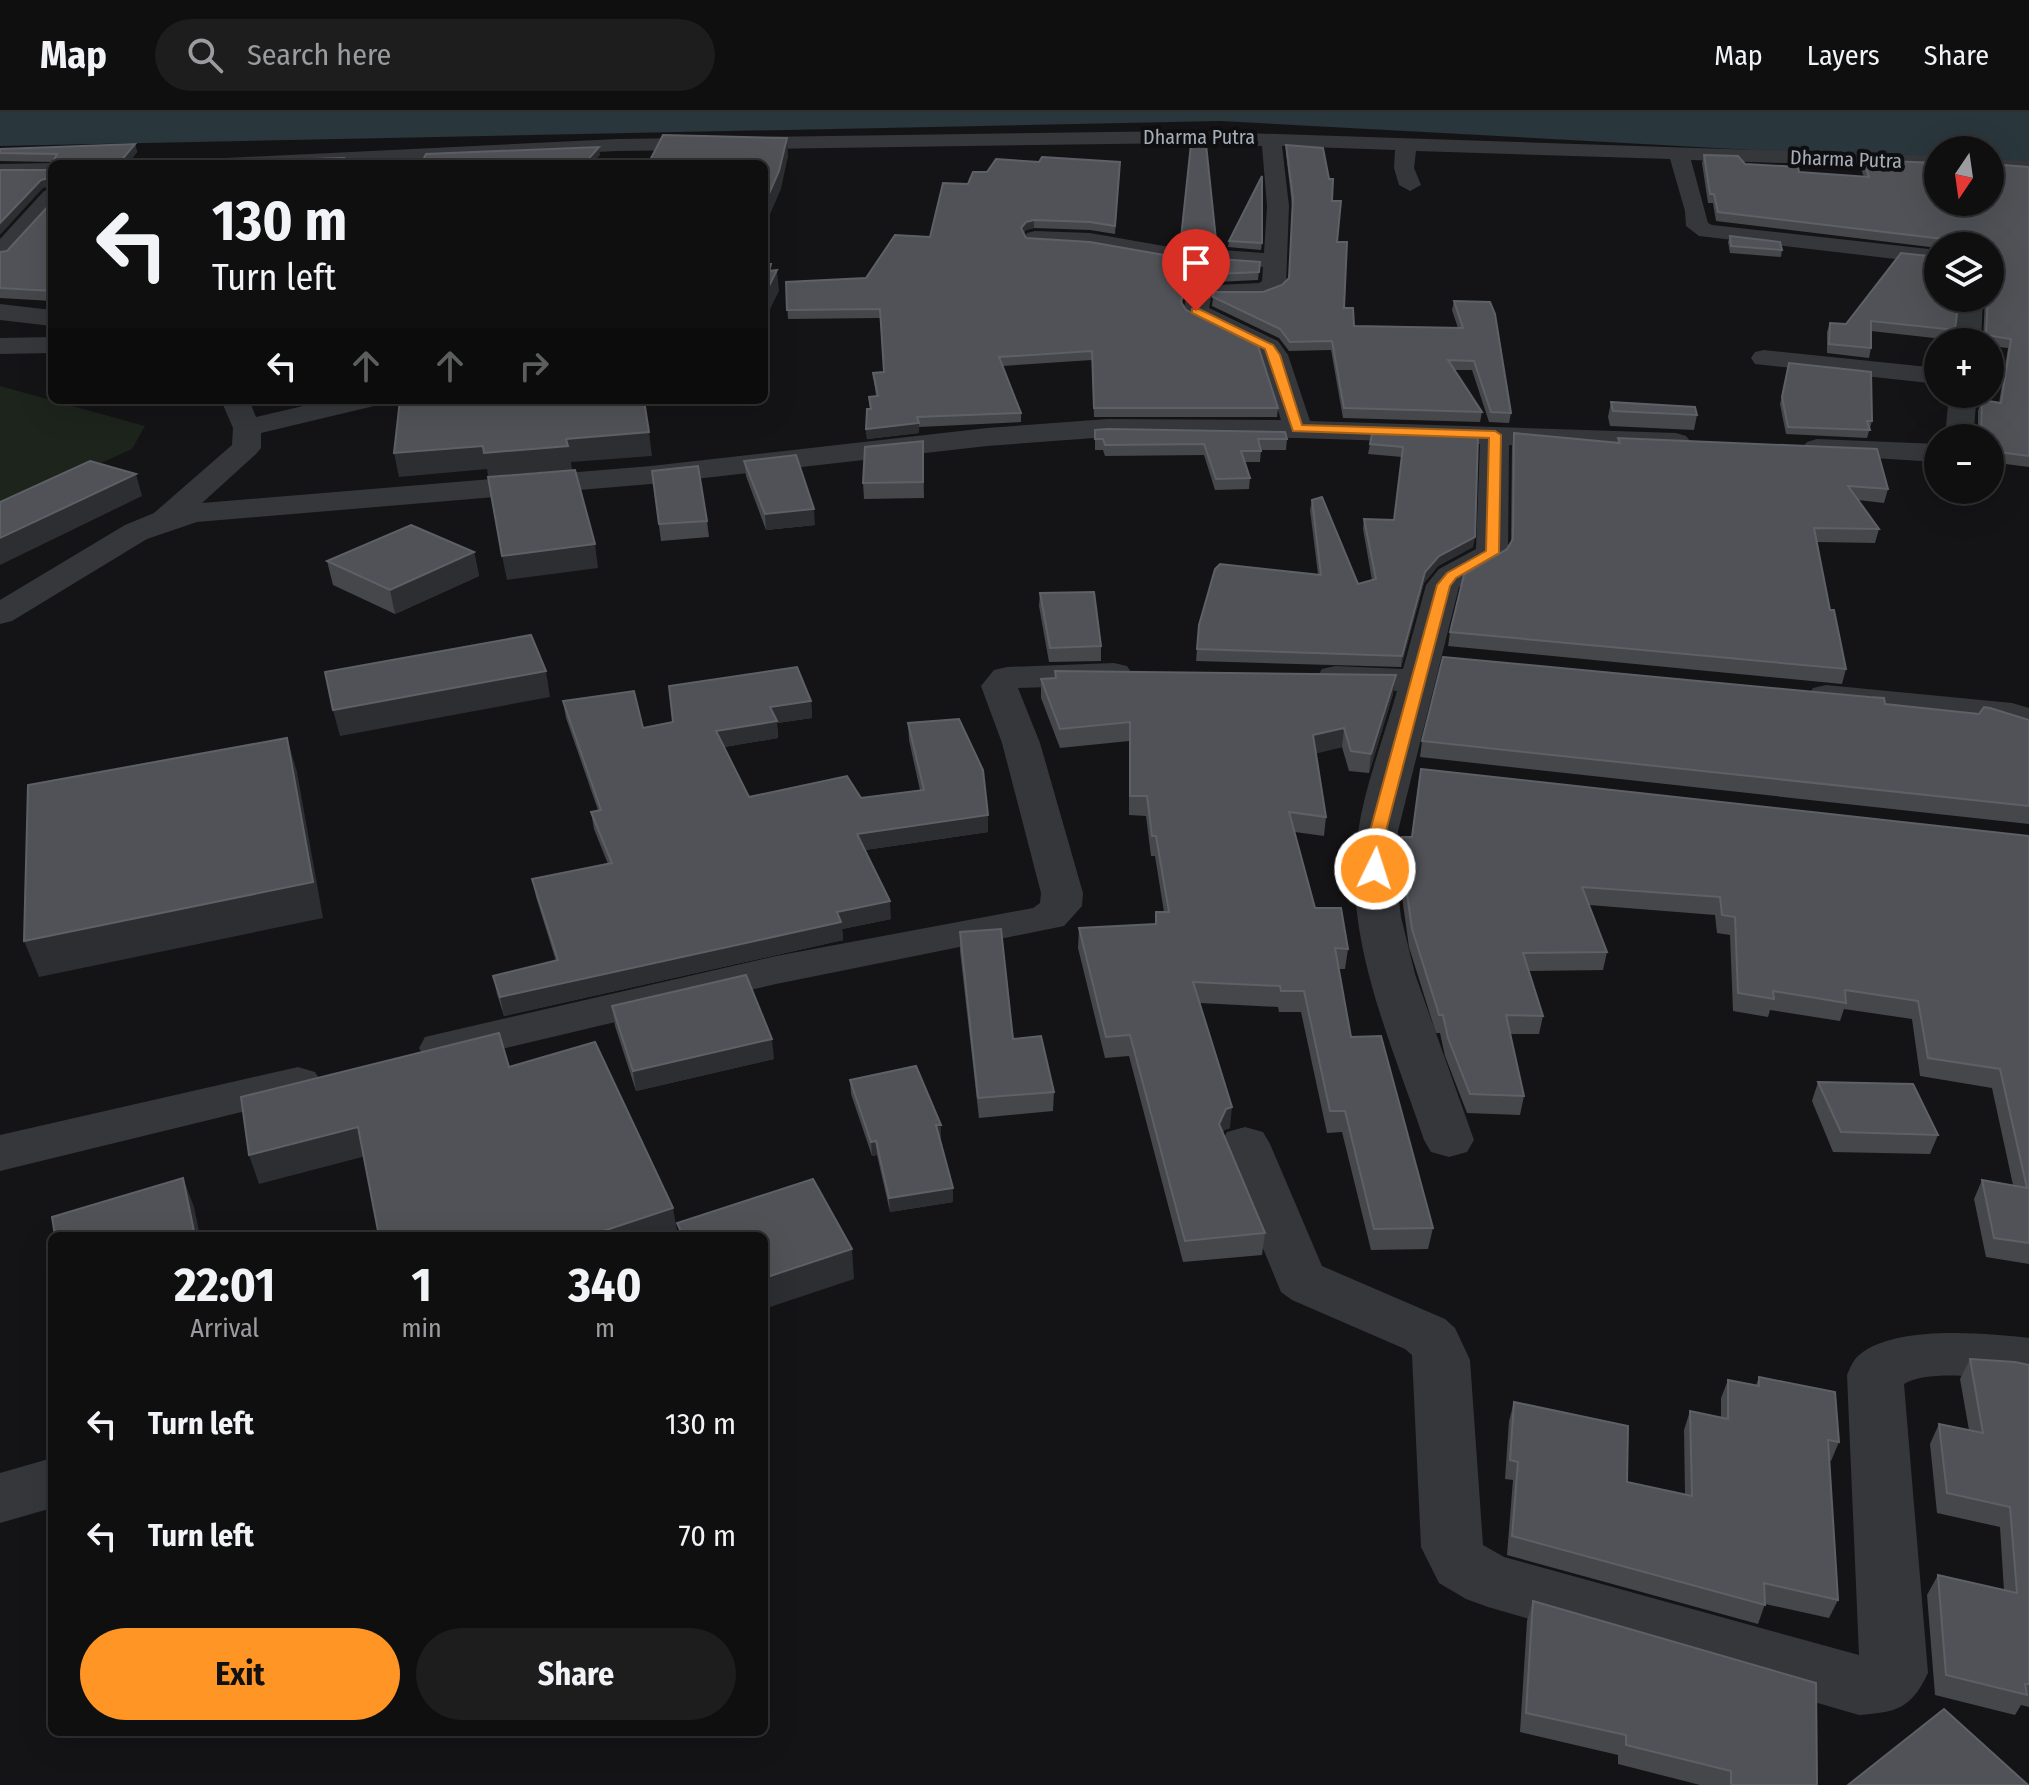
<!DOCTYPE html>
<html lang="en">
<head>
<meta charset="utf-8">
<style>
	body { margin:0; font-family:"Fira Sans Condensed",sans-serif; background:#1d1d1e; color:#f1f3f6; height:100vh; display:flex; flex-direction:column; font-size:30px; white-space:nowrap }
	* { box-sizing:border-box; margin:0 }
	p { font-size:26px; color:#9b9c9f }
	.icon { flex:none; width:44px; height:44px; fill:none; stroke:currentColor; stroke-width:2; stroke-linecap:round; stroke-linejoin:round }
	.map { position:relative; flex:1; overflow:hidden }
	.details { position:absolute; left:48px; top:1120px; width:720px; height:504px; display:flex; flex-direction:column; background:#0f0f10; border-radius:12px; box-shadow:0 8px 32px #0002,0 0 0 2px #2f2f30 }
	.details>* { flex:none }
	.top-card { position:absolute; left:48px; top:48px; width:720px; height:244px; border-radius:12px; box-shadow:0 8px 32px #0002,0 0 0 2px #2f2f30; background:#0f0f10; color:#f1f3f6; overflow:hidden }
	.needle { width:52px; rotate:193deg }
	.controls { position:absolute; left:1924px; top:24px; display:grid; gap:16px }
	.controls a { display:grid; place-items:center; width:80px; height:80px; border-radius:50%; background:#0f0f10; box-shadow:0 8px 32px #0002,0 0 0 2px #2f2f30; font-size:40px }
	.pin { position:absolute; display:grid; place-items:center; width:68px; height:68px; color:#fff; margin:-82px -34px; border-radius:50% 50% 50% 0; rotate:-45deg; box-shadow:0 0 8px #0007 }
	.pin .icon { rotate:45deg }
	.me { position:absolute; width:88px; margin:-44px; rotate:4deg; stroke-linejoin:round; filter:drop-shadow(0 0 6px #0008) }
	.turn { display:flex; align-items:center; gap:28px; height:168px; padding:0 32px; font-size:36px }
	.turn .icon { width:104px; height:104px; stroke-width:2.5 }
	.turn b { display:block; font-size:56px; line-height:68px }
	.lanes { display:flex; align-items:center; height:76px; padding:0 32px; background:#0003; justify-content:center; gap:40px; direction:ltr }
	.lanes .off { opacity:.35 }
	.eta { display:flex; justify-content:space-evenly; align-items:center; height:136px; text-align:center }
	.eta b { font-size:48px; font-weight:700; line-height:56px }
	.primary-button { display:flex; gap:16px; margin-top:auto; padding:16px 32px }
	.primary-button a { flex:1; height:92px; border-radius:48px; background:#ff9524; color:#111; font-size:32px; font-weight:700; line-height:92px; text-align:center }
	.primary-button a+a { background:#1d1d1e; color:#f1f3f6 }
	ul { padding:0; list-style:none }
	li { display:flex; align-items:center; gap:24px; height:112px; padding:0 32px }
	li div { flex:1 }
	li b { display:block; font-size:30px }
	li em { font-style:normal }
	header { display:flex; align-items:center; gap:48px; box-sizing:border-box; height:112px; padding:0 40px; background:#0f0f10; border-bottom:2px solid #2f2f30 }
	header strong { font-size:38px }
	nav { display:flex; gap:44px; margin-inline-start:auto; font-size:28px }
	.search { width:560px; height:72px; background:#1d1d1e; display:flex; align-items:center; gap:20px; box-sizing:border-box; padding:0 28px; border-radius:44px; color:#9b9c9f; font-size:30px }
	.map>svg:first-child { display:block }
</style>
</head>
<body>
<header>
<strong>Map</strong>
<div class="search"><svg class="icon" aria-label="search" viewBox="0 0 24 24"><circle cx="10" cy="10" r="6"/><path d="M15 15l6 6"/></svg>Search here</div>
<nav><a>Map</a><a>Layers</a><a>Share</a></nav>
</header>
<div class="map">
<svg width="2029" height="1673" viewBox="0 0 2029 1673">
	<rect width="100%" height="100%" fill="#141416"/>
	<path fill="#1c241c" d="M0,274L145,314L132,337L0,397Z"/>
	<path fill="#29363b" d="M0,0H2029V53L1990,51V38H1938V48L1220,9L0,34Z"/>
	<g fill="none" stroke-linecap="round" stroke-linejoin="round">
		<g fill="#35373b" fill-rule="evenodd">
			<path d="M1184,19L1938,44V56L1691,48L1708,111L1712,113L1938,138V152L1699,124L1686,114L1685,99L1670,47L1416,39L1414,56L1421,73L1410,79L1399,73L1394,56L1395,38L1282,34L1289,94L1286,173C1272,193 1233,186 1211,186L1209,196L1278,229L1288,243L1310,309L1676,321L1686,324L1691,330L1686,336L1676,339L1509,333L1508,441L1503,448L1459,475L1398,719L1397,773L1401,805L1415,862L1474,1028L1467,1040L1449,1045L1431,1040L1424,1028C1392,931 1341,824 1358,720C1365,673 1384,625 1397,579L1322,573L1317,565L1322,557L1335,554L1403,557L1426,473L1439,457L1476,437L1480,332L1298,326L1108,325L987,334L651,372L197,410L147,427L12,509L0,512V488L125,413L154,401L232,333L233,316L221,288H249L256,305L329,288H378L374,294L261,321V336L256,342L202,391L651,354L987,316L1108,307L1281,308L1260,241L1187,204L1183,199L1187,183L1194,174L1259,171L1262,169L1263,155L1164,148L1090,135L1035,133L1027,131L1024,126L1027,121L1035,119L1090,121L1164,134L1264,141L1267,94L1262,34L1184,31L617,39L331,52H183L186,48L617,27Z"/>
			<path d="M1990,47L2029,49V61L1990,59Z"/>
			<path d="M52,51L57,52H52V63L0,64V52Z"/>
			<path d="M52,77V97L8,146L0,148V127L44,79Z"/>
			<path d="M1959,186H1983L1981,230H1955Z"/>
			<path d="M0,192L52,198V214L0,208Z"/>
			<path d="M52,225V241L0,242V226Z"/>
			<path d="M1764,238L1938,256V272L1755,252L1751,246L1755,240Z"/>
			<path d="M1949,282H1977L1973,326H1945Z"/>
			<path d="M1817,327L1938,332V350L1807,342L1802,336L1807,330Z"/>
			<path d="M1114,551L1127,554L1132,562L1127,570L1114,573L1018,576L1040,631L1083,781L1082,794L1064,814L776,872L442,951L425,947L419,936L425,925L442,921L776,844L1033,796L1040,791L1041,781L1002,631L981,574L994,558L1007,555Z"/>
			<path d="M1826,573L2012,591L2029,596V620L2005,612L1813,592L1808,584L1813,576Z"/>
			<path d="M298,955L315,960L322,971L315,982L0,1059V1023Z"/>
			<path d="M1245,1015L1263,1020L1270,1032L1322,1154L1445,1207L1455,1216L1470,1248L1483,1433L1504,1445L1859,1543L1847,1263C1849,1258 1852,1251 1856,1246C1889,1212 1985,1221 2029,1226V1270C1998,1267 1930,1256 1904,1272L1928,1561C1911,1597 1897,1600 1859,1603L1488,1495L1466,1487L1439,1471L1421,1435L1412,1243L1405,1237L1292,1188L1281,1180L1220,1032L1227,1020Z"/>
			<path d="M52,1346V1396L0,1411V1361Z"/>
		</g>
	</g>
	<g fill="#45474b">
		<path d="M135,32L137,40L129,50L169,48L170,52H52L53,50L0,49V37Z"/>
		<path d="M1191,32L1216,128L1215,135L1180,132Z"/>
		<path d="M1286,33L1332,89L1344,196L1354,214L1458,216L1452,198L1454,189L1511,301L1509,311L1489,310L1472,258H1454L1482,300L1480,310L1343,306L1331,238L1289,239L1279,226L1212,194L1213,185L1263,180L1282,173L1289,167L1292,94L1286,41Z"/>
		<path d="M1704,43L1745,52L1799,60L1864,65L1861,57L1863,48L2029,55V355L1990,350V326H1978V299L1982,288L1999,291L2008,236L1990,234V230H1983L1985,186H1990V134H1938V136L1716,109L1713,91H1708L1702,51Z"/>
		<path d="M1039,50H1120L1115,122L1090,118L1034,116L1026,118L1024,121L1026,126L1218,149L1260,150L1258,168L1194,171L1185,181L1182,192L1186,198L1278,296L1277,305H1094L1092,248L1003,254L1021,301V310L919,315V321L867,327L866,317L870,297L869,285L876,284L873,261L884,260L880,206L788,207L786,170L866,166L930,125L968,72L987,60Z"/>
		<path d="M52,79V189L0,186V140L7,139L52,90Z"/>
		<path d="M1730,124L1782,138L1781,145L1730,141L1728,130Z"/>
		<path d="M1229,129L1262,131L1261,138L1228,135Z"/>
		<path d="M1938,145L1955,218L1952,228L1871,219V236L1869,246L1827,241V220L1830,211L1846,212Z"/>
		<path d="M1789,251L1872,309L1867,326L1786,322L1780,292Z"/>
		<path d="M1611,290L1697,303L1694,318L1610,314L1608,305Z"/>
		<path d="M1095,318L1287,327L1286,338H1261L1260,350H1245L1250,366L1249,377L1215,378L1204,343L1105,344L1103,338H1095Z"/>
		<path d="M1514,321L1617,331L1618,326L1888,377L1884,391L1858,388L1879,417L1875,431L1817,430L1830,498L1846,557L1842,572L1448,534L1450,520L1511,431L1512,334Z"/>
		<path d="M1478,324L1473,435L1438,454L1424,471L1401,555L1196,549L1199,513L1318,462L1310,398L1312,388L1358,472L1372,468L1363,417L1364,407L1394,408L1402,345L1368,342L1370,332Z"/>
		<path d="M923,329L924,386L864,387L863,371Z"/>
		<path d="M744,349L815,413L766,418L746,364Z"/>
		<path d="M652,359L707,409L709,425L661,429Z"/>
		<path d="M474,440L479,464L395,502L333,473L327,449Z"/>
		<path d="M1040,481L1101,534V549L1049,550L1039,494Z"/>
		<path d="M1055,559L1393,582L1369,661L1349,659L1342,635L1316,641L1326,705L1324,724L1295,720L1315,796L1348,837L1345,857H1339L1351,925L1433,1116L1428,1137L1371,1138L1342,1020L1327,1021L1301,900H1279L1278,895L1200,891L1230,1016L1224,1018L1223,1021L1265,1121L1262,1143L1183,1150L1129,944L1105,946L1078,836L1079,816L1155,812L1164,800L1155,744H1151L1146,704L1129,703V629L1060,636L1041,586V567L1055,566Z"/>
		<path d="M563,589L643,616L811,589L812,606L777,611L778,626L724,635L749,685L861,686L920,678L909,628L908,611L988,703V720L865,738L891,807L842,817L843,828L504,904L497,882L493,864L556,849L536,785L532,767L608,752L594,717L591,700L598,698L566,606Z"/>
		<path d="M1885,592L2029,608V712L1420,645L1422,629Z"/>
		<path d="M2029,724V1152L1986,1145L1974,1087L1982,1068L2013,1073L1992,976L1920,964L1912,907L1844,897L1840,909L1770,898L1768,905L1733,899L1730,823L1717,821L1715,803L1589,793L1607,840L1603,858L1529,859L1543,904L1539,922H1510L1524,984L1520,1003L1467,1001L1445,944L1440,921H1436L1434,915L1409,835L1398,756L1402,725Z"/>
		<path d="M960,820L1013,927L1054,980L1053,999L979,1006L960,839Z"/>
		<path d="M612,894L774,947L636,979L615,914Z"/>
		<path d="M850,968L941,1013V1027H940L953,1090L890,1100L877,1043L872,1044L851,982Z"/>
		<path d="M1818,970L1938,1023L1930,1042L1833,1040L1812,989Z"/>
		<path d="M1970,1247L2029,1253V1595L2021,1593L2015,1603L1935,1583L1927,1483L1938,1463L2004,1479L2000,1415L1937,1401L1930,1332L1939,1312L1969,1318L1960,1267Z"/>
		<path d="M1759,1265L1839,1330L1831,1349H1829L1838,1488L1829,1506L1765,1492L1758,1512L1507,1443L1513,1368L1505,1367L1509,1309L1514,1290L1627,1370L1685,1382L1684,1318L1690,1299L1721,1305V1286L1728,1268L1756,1273Z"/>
		<path d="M1533,1489L1817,1673H1700L1618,1652V1643L1520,1620L1527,1509Z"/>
	</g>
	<g fill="#2d2e31">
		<path d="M787,26L788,44L781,77L764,116V93Z"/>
		<path d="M135,32L137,40L128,52L119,51Z"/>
		<path d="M599,35L600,43L592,52H584Z"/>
		<path d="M49,66L51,74L43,76L0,123V111L41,68Z"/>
		<path d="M1034,108V116L1026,118L1021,124V116L1026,110Z"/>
		<path d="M771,152L772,168L777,158L779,179L764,209V184Z"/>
		<path d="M1194,163V171L1185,181L1180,198L1181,190L1185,173Z"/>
		<path d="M919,311V321L867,327L866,317Z"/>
		<path d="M649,320L652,344L571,350L572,358L488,364L487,357L399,365L394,341Z"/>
		<path d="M136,362L142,384L0,453V426Z"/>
		<path d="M814,397L815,413L766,418L765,402Z"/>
		<path d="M1475,425L1473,435L1438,454L1424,471L1401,555L1402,544L1425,460L1439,444Z"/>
		<path d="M595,432L598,456L507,468L502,444Z"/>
		<path d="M474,440L479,464L395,502L390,478Z"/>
		<path d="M546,559L550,585L340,624L333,598Z"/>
		<path d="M1396,563L1393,582L1369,661L1371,642Z"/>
		<path d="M811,589L812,606L777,611L778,626L718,636L716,619L770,595Z"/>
		<path d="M1344,616L1342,635L1311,643L1313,623Z"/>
		<path d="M287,626L297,660L323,806L39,865L24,829Z"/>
		<path d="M988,703V720L858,739L857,722Z"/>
		<path d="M890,789L891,807L842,817L843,828L504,904L500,885L837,800Z"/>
		<path d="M772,927L774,947L636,979L633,959Z"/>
		<path d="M1232,995L1230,1016L1224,1018L1217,1033L1219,1012L1226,997Z"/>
		<path d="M936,1013H941V1027L937,1028Z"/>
		<path d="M358,1015L366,1044L259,1072L249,1043Z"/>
		<path d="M876,1029L877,1043L872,1044L871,1030Z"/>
		<path d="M183,1066L194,1095L200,1124H195Z"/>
		<path d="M953,1076V1090L890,1100L889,1086Z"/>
		<path d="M673,1096L678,1124H588Z"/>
		<path d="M852,1137L854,1167L764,1197V1166Z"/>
	</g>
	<g fill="#505257" stroke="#5d6066" stroke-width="2">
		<path d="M663,23L787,26L779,59L764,93V52H648Z"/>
		<path d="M135,32L119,51L169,48L167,52H52L57,42L0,41V37Z"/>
		<path d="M1191,32H1206L1216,128L1181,126Z"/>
		<path d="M1286,33L1323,36L1329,67H1333L1332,89H1341L1337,130H1347L1344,196H1353L1354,214L1463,216L1454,189L1490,190L1495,202L1511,301L1491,300L1474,249L1448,248L1482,300L1344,296L1332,229L1290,230L1280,217L1213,185L1214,180H1263L1282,173L1289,166L1293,86Z"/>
		<path d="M599,35L584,52H421L426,42Z"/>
		<path d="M1704,43L1738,44L1745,52L1798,55L1799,60L1869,65L1863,48L1938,51V90H1990V52L2029,55V344L1990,339V326H1981L1982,288L2001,291L2011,227L1986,223L1988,186H1990V134H1943V127L1718,100L1714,82H1710Z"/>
		<path d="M1042,45L1120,50L1115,114L1090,110L1034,108L1026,110L1021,116L1026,126L1090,130L1164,143L1218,147V149L1219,147L1260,150L1259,160L1194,163L1185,173L1181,190L1186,198L1258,234L1278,296H1094L1092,239L999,245L1021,301L917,305L919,311L866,317L867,297H871L869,285L878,284L873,261L884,260L880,197L787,198L786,170L866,166L895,123L930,125L943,71L968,72L973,60H987L996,47L1039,50Z"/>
		<path d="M344,46L342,52H242L243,49Z"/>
		<path d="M52,52V68L49,66L41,68L0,111V58H50Z"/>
		<path d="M1262,64V131L1229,129Z"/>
		<path d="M52,79V179L0,176V140L7,139L52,90Z"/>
		<path d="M1730,124L1780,130L1782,138L1731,134Z"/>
		<path d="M1901,141L1938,145V186H1959L1955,218L1871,209V236L1829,232L1830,211L1846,212Z"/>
		<path d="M764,152H771L769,159L777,158L764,184Z"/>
		<path d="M1789,251L1871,260L1872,309H1867L1870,318L1788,315L1782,285Z"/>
		<path d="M400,288H644L649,320L566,327L568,334L484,341L483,334L394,341Z"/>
		<path d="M1611,290L1695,295L1697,303L1613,299Z"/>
		<path d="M1108,317L1285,320L1287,327H1258L1261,339H1241L1250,366L1216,367L1204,332L1105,333L1103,327H1095V318Z"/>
		<path d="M1514,321L1620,331L1618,326L1877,337L1888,377L1848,374L1879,417L1814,416L1830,498H1834L1846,557L1450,520L1464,463L1507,437L1513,427Z"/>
		<path d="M1372,322L1478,324L1475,425L1439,444L1425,460L1402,544L1197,537L1199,513L1215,457L1220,452L1321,463L1312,388L1322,385L1358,472L1376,467L1364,407L1394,408L1403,335L1370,332Z"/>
		<path d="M923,329V370L863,371L865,335Z"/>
		<path d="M796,343L814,397L765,402L744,349Z"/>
		<path d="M90,349L136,362L0,426V390Z"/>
		<path d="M698,354L707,409L659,412L652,359Z"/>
		<path d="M575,358L595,432L502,444L488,365Z"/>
		<path d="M411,413L474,440L390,478L327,449Z"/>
		<path d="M1094,480L1101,534L1050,536L1040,481Z"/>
		<path d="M531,523L546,559L333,598L325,560Z"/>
		<path d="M1443,545L1869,585L1884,586L1885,592L1979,602L1984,595L1990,596L2029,608V694L1422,629Z"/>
		<path d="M797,555L811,589L770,595L777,609L716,619L749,685L847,664L861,686L924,678L908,611L959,607L983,658L988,703L857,722L890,789L837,800L841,810L500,885L493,864L558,848L532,767L612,751L591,700L601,698L563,589L634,579L643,616L673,610L669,574Z"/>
		<path d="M1055,559L1396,563L1371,642L1351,639L1344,616L1313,623L1326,705L1289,700L1315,796H1341L1348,837L1335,836L1351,925L1381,924L1433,1116L1374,1117L1345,999H1330L1304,879H1281L1280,874L1193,870L1232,995L1226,997L1219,1012L1265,1121L1185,1129L1130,923L1106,925L1079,816L1156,812V800H1169L1156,724H1152L1147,684H1130V610L1060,617L1041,567L1056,566Z"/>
		<path d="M287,626L313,770L24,829L28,673Z"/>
		<path d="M1421,657L2029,724V1131L1994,1126L1982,1068L2027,1076L2000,957L1928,946L1918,889L1845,878L1846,891L1773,879L1774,887L1738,881L1735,805L1722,803L1720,785L1582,775L1607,840L1523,841L1543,904L1506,903L1524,984L1470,982L1448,926L1443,903H1439L1437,896L1412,817L1401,739L1402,725H1412Z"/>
		<path d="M1001,817L1013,927L1041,924L1054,980L978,986L960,820Z"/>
		<path d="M746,863L772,927L633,959L612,894Z"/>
		<path d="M499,921L509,955L595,930L673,1096L588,1124L586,1122L577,1124H379L358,1015L249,1043L241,985Z"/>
		<path d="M916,954L941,1013H936L953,1076L889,1086L876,1029L871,1030L850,968Z"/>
		<path d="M1818,970L1913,972L1938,1023L1841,1020Z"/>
		<path d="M183,1066L195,1124H55L52,1105Z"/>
		<path d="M813,1067L852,1137L764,1166V1124H683L677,1111Z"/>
		<path d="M1970,1247L2015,1250L2029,1253V1572H2025L2027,1583L1946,1563L1938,1463L2017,1481L2010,1395L1947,1381L1939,1312L1983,1321Z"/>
		<path d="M1759,1265L1835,1280L1839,1330L1828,1328L1838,1488L1764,1471L1765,1493L1512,1424L1518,1350L1510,1348L1514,1290L1628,1314L1627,1370L1692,1384L1690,1299L1728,1307V1268L1759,1274Z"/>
		<path d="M1533,1489L1816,1571L1817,1673H1733L1731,1672V1659L1626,1633V1623L1526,1601Z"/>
		<path d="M1944,1597L2028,1673H1848Z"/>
	</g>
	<path fill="#ff9524" stroke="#a66117" stroke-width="2" d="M1192,197H1199L1273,233L1280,243L1302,313L1495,319L1501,323L1499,441L1456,466L1450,474L1386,719L1381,761H1369L1367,757L1370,719L1437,473L1447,461L1486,439L1489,326L1293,319L1265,237L1192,201Z"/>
	<g text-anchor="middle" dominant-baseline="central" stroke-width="8" stroke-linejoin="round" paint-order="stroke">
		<g font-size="20" fill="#a5adb7" stroke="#0f0f11">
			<text x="1199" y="25">Dharma Putra</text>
			<text transform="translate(1846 47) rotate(2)">Dharma Putra</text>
		</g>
	</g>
</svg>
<div class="controls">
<a><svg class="needle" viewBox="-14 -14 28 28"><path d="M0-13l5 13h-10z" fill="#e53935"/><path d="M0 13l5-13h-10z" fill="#9b9c9f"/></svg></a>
<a><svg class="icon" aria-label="layers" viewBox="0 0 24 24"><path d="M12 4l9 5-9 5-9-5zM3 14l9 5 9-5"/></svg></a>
<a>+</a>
<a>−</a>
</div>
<div class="pin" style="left:1196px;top:199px;background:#d93025"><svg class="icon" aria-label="arrive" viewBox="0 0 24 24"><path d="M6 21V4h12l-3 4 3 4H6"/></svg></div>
<svg class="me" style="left:1375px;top:757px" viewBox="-20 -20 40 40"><circle r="17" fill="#ff9524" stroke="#fff" stroke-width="3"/><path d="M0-11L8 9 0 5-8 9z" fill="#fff"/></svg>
<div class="top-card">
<div class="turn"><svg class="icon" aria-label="left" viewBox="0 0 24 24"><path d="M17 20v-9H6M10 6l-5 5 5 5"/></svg><div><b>130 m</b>Turn left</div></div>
<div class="lanes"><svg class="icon" aria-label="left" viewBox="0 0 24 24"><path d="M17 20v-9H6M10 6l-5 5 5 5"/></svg><svg class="icon off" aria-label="ahead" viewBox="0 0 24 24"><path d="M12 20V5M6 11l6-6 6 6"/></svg><svg class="icon off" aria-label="ahead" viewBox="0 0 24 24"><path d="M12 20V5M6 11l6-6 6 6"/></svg><svg class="icon off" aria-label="right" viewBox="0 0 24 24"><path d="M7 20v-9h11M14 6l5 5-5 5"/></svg></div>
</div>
<section class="details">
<div class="eta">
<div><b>22:01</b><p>Arrival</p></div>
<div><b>1</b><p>min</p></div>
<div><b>340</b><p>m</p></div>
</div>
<ul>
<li><svg class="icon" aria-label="left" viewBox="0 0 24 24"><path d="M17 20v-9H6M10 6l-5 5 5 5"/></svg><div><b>Turn left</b></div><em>130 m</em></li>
<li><svg class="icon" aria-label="left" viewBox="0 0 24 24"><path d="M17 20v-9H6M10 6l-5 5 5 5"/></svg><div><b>Turn left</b></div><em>70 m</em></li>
</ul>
<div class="primary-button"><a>Exit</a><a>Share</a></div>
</section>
</div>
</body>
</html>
